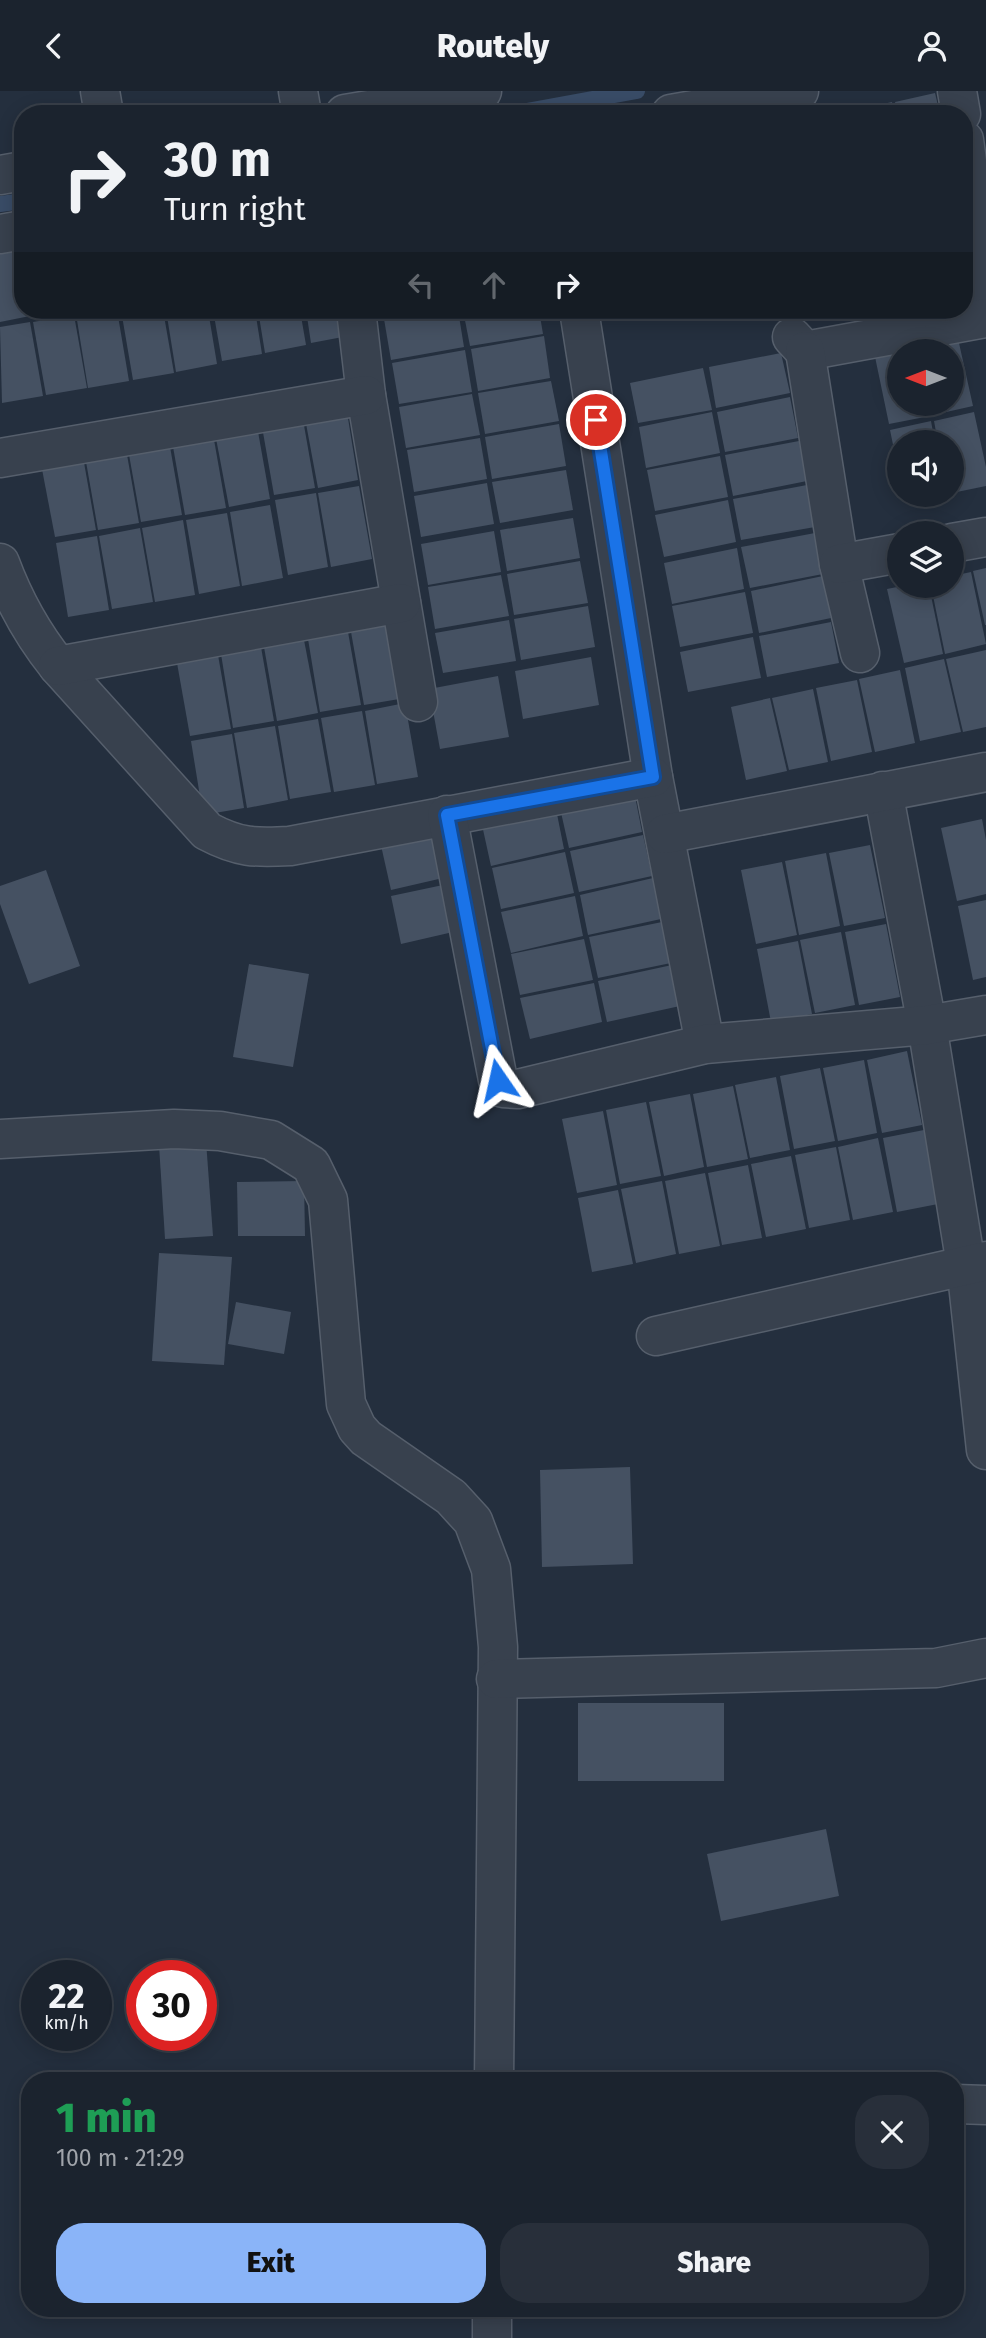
<!DOCTYPE html>
<html lang="en">
<head>
<meta charset="utf-8">
<style>
	body { margin:0; font-family:"Fira Sans",sans-serif; background:#282f3a; color:#f1f3f6; height:100vh; display:flex; flex-direction:column; font-size:26px; white-space:nowrap }
	* { box-sizing:border-box; margin:0 }
	p { font-size:23px; color:#a0a4aa }
	.icon { flex:none; width:38px; height:38px; fill:none; stroke:currentColor; stroke-width:2; stroke-linecap:round; stroke-linejoin:round }
	.map { position:relative; flex:1; overflow:hidden }
	.drawer { position:absolute; left:21px; top:1981px; width:943px; height:245px; display:flex; flex-direction:column; background:#1b232e; border-radius:28px; box-shadow:0 4px 18px #0003,0 0 0 2px #39404a }
	.drawer>* { flex:none }
	.top-card { position:absolute; left:14px; top:14px; width:959px; height:214px; border-radius:28px; box-shadow:0 4px 18px #0003,0 0 0 2px #39404a; background:#1b232e; color:#f1f3f6; overflow:hidden }
	.needle { width:46px; rotate:270deg }
	.controls { position:absolute; left:887px; top:248px; display:grid; gap:14px }
	.controls a { display:grid; place-items:center; width:77px; height:77px; border-radius:50%; background:#1b232e; box-shadow:0 4px 18px #0003,0 0 0 2px #39404a; font-size:35px }
	.speed { position:absolute; left:21px; top:1869px; display:flex; gap:14px; font-size:35px; font-weight:700; text-align:center }
	.speed>* { display:grid; place-content:center; width:91px; height:91px; border-radius:50%; background:#1b232e; box-shadow:0 4px 18px #0003,0 0 0 2px #39404a; line-height:1 }
	.speed small { font-size:18px; font-weight:400 }
	.speed .limit { border:10px solid #d22; background:#fff; color:#111 }
	.pin { position:absolute; display:grid; place-items:center; width:60px; height:60px; color:#fff; margin:-30px; border:4px solid #fff; border-radius:50%; box-shadow:0 2px 7px #0007 }
	.me { position:absolute; width:77px; margin:-38px; rotate:349deg; stroke-linejoin:round; filter:drop-shadow(0 0 5px #0008) }
	.turn { display:flex; align-items:center; gap:24px; height:147px; padding:0 35px; font-size:32px }
	.turn .icon { width:91px; height:91px; stroke-width:2.5 }
	.turn b { display:block; font-size:49px; line-height:60px }
	.lanes { display:flex; align-items:center; height:66px; padding:0 35px; background:#0003; justify-content:center; gap:35px; direction:ltr }
	.lanes .off { opacity:.35 }
	.round { display:grid; place-items:center; flex:none; width:74px; height:74px; border-radius:28px; background:#282f3a }
	.overview { display:flex; align-items:center; justify-content:space-between; height:119px; padding:0 35px }
	h1 { font-size:42px; font-weight:800; line-height:52px; color:#1e9e55 }
	.action { display:flex; gap:14px; margin-top:auto; padding:14px 35px }
	.action a { flex:1; height:80px; border-radius:28px; background:#8ab4f8; color:#111; font-size:28px; font-weight:800; line-height:80px; text-align:center }
	.action a+a { background:#282f3a; color:#f1f3f6 }
	header { display:flex; justify-content:space-between; align-items:center; height:91px; padding:0 35px; background:#1b232e; font-size:32px; font-weight:800 }
	.map>svg:first-child { display:block }
</style>
</head>
<body>
<header><svg class="icon" aria-label="back" viewBox="0 0 24 24"><path d="M15 5l-7 7 7 7"/></svg>Routely<svg class="icon" aria-label="person" viewBox="0 0 24 24"><circle cx="12" cy="8" r="4"/><path d="M4 21q1-7 8-7t8 7"/></svg></header>
<div class="map">
<svg width="986" height="2247" viewBox="0 0 986 2247">
	<rect width="100%" height="100%" fill="#242f3e"/>
	<g fill="none" stroke-linecap="round" stroke-linejoin="round">
		<g stroke="#394c67" stroke-width="16">
			<path d="M510,23L637,0"/>
			<path d="M0,113L23,110"/>
		</g>
	</g>
	<g fill="#455162">
		<path d="M935,2L940,23H898L895,11Z"/>
		<path d="M892,11L894,23H852V20Z"/>
		<path d="M16,152L23,189V219H28L30,225L0,231V155Z"/>
		<path d="M31,219H61L62,220L32,225Z"/>
		<path d="M97,219H117L129,290L88,297L76,223Z"/>
		<path d="M121,219H163L174,282L133,289Z"/>
		<path d="M166,219H208L217,273L176,281Z"/>
		<path d="M213,219H255L262,263L222,270Z"/>
		<path d="M258,219H300L306,254L265,262Z"/>
		<path d="M306,219H344L348,245L311,252Z"/>
		<path d="M383,219H414V220L384,225Z"/>
		<path d="M438,219H458L464,256L391,269L384,228Z"/>
		<path d="M463,219H539L543,243L470,255Z"/>
		<path d="M621,219H664V220L623,229Z"/>
		<path d="M74,224L87,297L46,304L33,231Z"/>
		<path d="M30,231L43,305L2,312L0,236Z"/>
		<path d="M957,243L973,315L933,324L930,313H952V261H919L917,251Z"/>
		<path d="M544,245L550,287L478,300L471,258Z"/>
		<path d="M914,252L916,261H900V313H927L930,325L889,333L874,261Z"/>
		<path d="M465,259L472,301L399,313L392,272Z"/>
		<path d="M781,262L790,302L716,317L709,276Z"/>
		<path d="M703,277L712,319L638,332L630,292Z"/>
		<path d="M551,290L559,330L485,343L478,302Z"/>
		<path d="M472,303L480,344L406,357L399,316Z"/>
		<path d="M790,306L798,347L725,361L717,321Z"/>
		<path d="M346,315L358,389L318,397L304,322Z"/>
		<path d="M712,321L720,362L646,377L639,336Z"/>
		<path d="M974,321L986,376V395L952,402V352H938L934,330Z"/>
		<path d="M302,323L315,397L274,404L261,330Z"/>
		<path d="M931,330L935,352H900L898,378L890,339Z"/>
		<path d="M559,333L566,375L492,388L485,346Z"/>
		<path d="M257,335L270,408L229,416L215,342Z"/>
		<path d="M213,343L226,417L185,424L172,350Z"/>
		<path d="M480,347L487,388L414,401L407,359Z"/>
		<path d="M169,350L182,424L141,431L128,358Z"/>
		<path d="M799,350L807,390L733,405L725,364Z"/>
		<path d="M126,358L139,432L98,439L85,365Z"/>
		<path d="M720,365L728,406L655,420L647,379Z"/>
		<path d="M83,366L96,439L55,446L41,373Z"/>
		<path d="M566,379L573,419L500,432L492,391Z"/>
		<path d="M487,392L494,433L421,446L414,405Z"/>
		<path d="M807,394L815,436L741,449L733,408Z"/>
		<path d="M359,395L372,468L331,476L318,402Z"/>
		<path d="M316,402L328,476L288,484L275,409Z"/>
		<path d="M904,404H935L936,405L905,412Z"/>
		<path d="M728,409L736,451L664,466L655,424Z"/>
		<path d="M270,414L283,487L242,495L230,421Z"/>
		<path d="M227,422L240,495L199,503L186,429Z"/>
		<path d="M573,427L580,467L507,480L500,439Z"/>
		<path d="M183,429L195,504L155,511L142,437Z"/>
		<path d="M140,437L153,511L112,518L99,445Z"/>
		<path d="M494,440L501,481L428,494L421,453Z"/>
		<path d="M815,442L823,483L750,497L741,456Z"/>
		<path d="M97,445L109,519L68,526L56,452Z"/>
		<path d="M737,457L744,498L672,513L664,472Z"/>
		<path d="M580,470L588,512L514,524L507,483Z"/>
		<path d="M986,477V534H985L973,480Z"/>
		<path d="M971,481L986,553L945,563L931,495H952V485Z"/>
		<path d="M501,484L509,525L435,538L428,496Z"/>
		<path d="M823,485L831,527L759,542L751,500Z"/>
		<path d="M902,495H929L943,563L904,572L887,498Z"/>
		<path d="M745,501L753,542L680,556L672,515Z"/>
		<path d="M588,515L595,556L521,569L514,528Z"/>
		<path d="M509,529L516,570L443,582L435,542Z"/>
		<path d="M831,531L839,572L767,586L759,545Z"/>
		<path d="M392,534L405,607L364,614L351,541Z"/>
		<path d="M348,541L361,614L320,621L308,548Z"/>
		<path d="M753,546L761,587L688,601L680,561Z"/>
		<path d="M304,549L318,622L277,630L264,556Z"/>
		<path d="M261,556L274,630L233,637L221,563Z"/>
		<path d="M986,559V636L963,641L946,568Z"/>
		<path d="M218,564L231,638L190,645L177,572Z"/>
		<path d="M591,566L599,614L523,628L515,580Z"/>
		<path d="M944,568L961,641L920,650L905,577Z"/>
		<path d="M900,579L915,652L875,661L859,588Z"/>
		<path d="M498,585L509,646L440,658L429,598Z"/>
		<path d="M857,589L872,661L831,670L816,597Z"/>
		<path d="M813,598L828,671L789,679L772,607Z"/>
		<path d="M770,607L787,680L746,689L731,616Z"/>
		<path d="M405,612L418,686L377,693L365,620Z"/>
		<path d="M362,620L375,694L334,701L321,627Z"/>
		<path d="M318,628L331,701L290,708L278,635Z"/>
		<path d="M275,635L288,709L247,717L234,642Z"/>
		<path d="M232,643L244,717L203,724L191,650Z"/>
		<path d="M634,700L642,741L569,757L560,717Z"/>
		<path d="M556,718L564,758L491,775L482,734Z"/>
		<path d="M982,728L986,749V803L957,810L941,737Z"/>
		<path d="M433,738L443,787L391,799L380,750Z"/>
		<path d="M643,744L652,785L579,801L570,760Z"/>
		<path d="M870,754L885,827L844,835L829,762Z"/>
		<path d="M565,761L574,802L501,818L492,777Z"/>
		<path d="M826,762L840,835L799,844L785,770Z"/>
		<path d="M782,771L797,844L756,853L741,779Z"/>
		<path d="M46,779L80,875L29,893L0,813V795Z"/>
		<path d="M653,787L661,828L588,844L580,804Z"/>
		<path d="M443,794L453,841L401,853L391,805Z"/>
		<path d="M575,805L583,845L511,862L501,821Z"/>
		<path d="M986,809V886L973,889L958,815Z"/>
		<path d="M662,831L671,872L598,887L589,846Z"/>
		<path d="M886,833L900,906L859,914L845,841Z"/>
		<path d="M841,841L855,914L815,922L800,849Z"/>
		<path d="M584,848L593,889L520,904L511,863Z"/>
		<path d="M798,850L812,923L771,931L757,858Z"/>
		<path d="M249,873L309,883L293,976L233,966Z"/>
		<path d="M672,874L680,915L607,931L598,890Z"/>
		<path d="M594,892L602,931L530,948L520,907Z"/>
		<path d="M907,960L922,1034L882,1042L867,969Z"/>
		<path d="M864,969L877,1042L838,1050L823,977Z"/>
		<path d="M820,977L835,1050L794,1058L780,985Z"/>
		<path d="M776,986L790,1059L750,1067L735,994Z"/>
		<path d="M733,995L748,1068L707,1076L693,1003Z"/>
		<path d="M690,1003L704,1076L664,1085L649,1011Z"/>
		<path d="M646,1011L661,1085L620,1093L606,1019Z"/>
		<path d="M603,1020L617,1094L577,1102L562,1028Z"/>
		<path d="M924,1039L938,1113L897,1121L883,1047Z"/>
		<path d="M878,1047L893,1121L853,1129L838,1056Z"/>
		<path d="M206,1050L213,1145L165,1148L159,1054Z"/>
		<path d="M836,1056L850,1129L809,1137L795,1064Z"/>
		<path d="M791,1065L806,1138L766,1146L751,1073Z"/>
		<path d="M748,1074L762,1147L722,1154L708,1082Z"/>
		<path d="M705,1082L720,1155L679,1163L665,1090Z"/>
		<path d="M304,1090L305,1145H238L237,1091Z"/>
		<path d="M662,1090L676,1163L636,1172L621,1098Z"/>
		<path d="M618,1099L633,1173L592,1181L578,1107Z"/>
		<path d="M159,1162L232,1166L224,1274L152,1270Z"/>
		<path d="M236,1211L291,1221L284,1263L228,1253Z"/>
		<path d="M630,1376L633,1473L542,1476L540,1379Z"/>
		<rect x="578" y="1612" width="146" height="78"/>
		<path d="M826,1738L839,1805L721,1830L707,1763Z"/>
	</g>
	<g fill="none" stroke-linecap="round" stroke-linejoin="round">
		<g stroke="#565f6c" stroke-width="41">
			<g id="minor">
				<path d="M100,0L104,23"/>
				<path d="M298,0L302,23"/>
				<path d="M957,0L961,23"/>
				<path d="M345,23L482,0"/>
				<path d="M671,23L799,0"/>
				<path d="M964,49L986,206"/>
				<path d="M0,84L23,80"/>
				<path d="M0,143L23,139"/>
				<path d="M356,219L366,304L418,611"/>
				<path d="M579,219L653,686L705,953"/>
				<path d="M792,246L805,260L986,227"/>
				<path d="M805,260L839,473L860,562"/>
				<path d="M0,367L366,304"/>
				<path d="M952,452L986,446"/>
				<path d="M0,472C14,510 33,544 58,575L207,740C239,757 255,757 290,755L653,686"/>
				<path d="M839,473L900,462"/>
				<path d="M58,575L401,512"/>
				<path d="M883,700L927,934L966,1174L986,1359"/>
				<path d="M447,724L498,989L503,997L518,998L705,953L927,934L986,924"/>
				<path d="M665,743L986,681"/>
				<path d="M0,1048L174,1038L220,1040L271,1049L311,1074L328,1109L346,1313L357,1337L366,1347L451,1406L473,1430L491,1478L498,1556L494,1990"/>
				<path d="M656,1245L986,1170"/>
				<path d="M496,1588L936,1577L986,1567"/>
				<path d="M956,2013L986,2014"/>
				<path d="M492,2247V2217"/>
			</g>
		</g>
		<use href="#minor" stroke="#38414e" stroke-width="38"/>
	</g>
	<g fill="none" stroke-linecap="round" stroke-linejoin="round">
		<g stroke="#114b97" stroke-width="18">
			<path id="route" d="M498,989L447,724L653,686L596,329"/>
		</g>
		<use href="#route" stroke="#1a73e8" stroke-width="12"/>
	</g>
</svg>
<div class="controls">
<a><svg class="needle" viewBox="-14 -14 28 28"><path d="M0-13l5 13h-10z" fill="#e53935"/><path d="M0 13l5-13h-10z" fill="#a0a4aa"/></svg></a>
<a><svg class="icon" aria-label="sound" viewBox="0 0 24 24"><path d="M4 9h4l5-4v14l-5-4H4zM17 9q2 3 0 6"/></svg></a>
<a><svg class="icon" aria-label="layers" viewBox="0 0 24 24"><path d="M12 4l9 5-9 5-9-5zM3 14l9 5 9-5"/></svg></a>
</div>
<div class="speed"><div>22<small>km/h</small></div><div class="limit">30</div></div>
<div class="pin" style="left:596px;top:329px;background:#d93025"><svg class="icon" aria-label="arrive" viewBox="0 0 24 24"><path d="M6 21V4h12l-3 4 3 4H6"/></svg></div>
<svg class="me" style="left:498px;top:989px" viewBox="-20 -20 40 40"><path d="M0-17L14 15 0 8-14 15z" fill="#1a73e8" stroke="#fff" stroke-width="4"/></svg>
<div class="top-card">
<div class="turn"><svg class="icon" aria-label="right" viewBox="0 0 24 24"><path d="M7 20v-9h11M14 6l5 5-5 5"/></svg><div><b>30 m</b>Turn right</div></div>
<div class="lanes"><svg class="icon off" aria-label="left" viewBox="0 0 24 24"><path d="M17 20v-9H6M10 6l-5 5 5 5"/></svg><svg class="icon off" aria-label="ahead" viewBox="0 0 24 24"><path d="M12 20V5M6 11l6-6 6 6"/></svg><svg class="icon" aria-label="right" viewBox="0 0 24 24"><path d="M7 20v-9h11M14 6l5 5-5 5"/></svg></div>
</div>
<section class="drawer">
<div class="overview"><div><h1>1 min</h1><p>100 m · 21:29</p></div><a class="round"><svg class="icon" aria-label="close" viewBox="0 0 24 24"><path d="M6 6l12 12M18 6L6 18"/></svg></a></div>
<div class="action"><a>Exit</a><a>Share</a></div>
</section>
</div>
</body>
</html>
